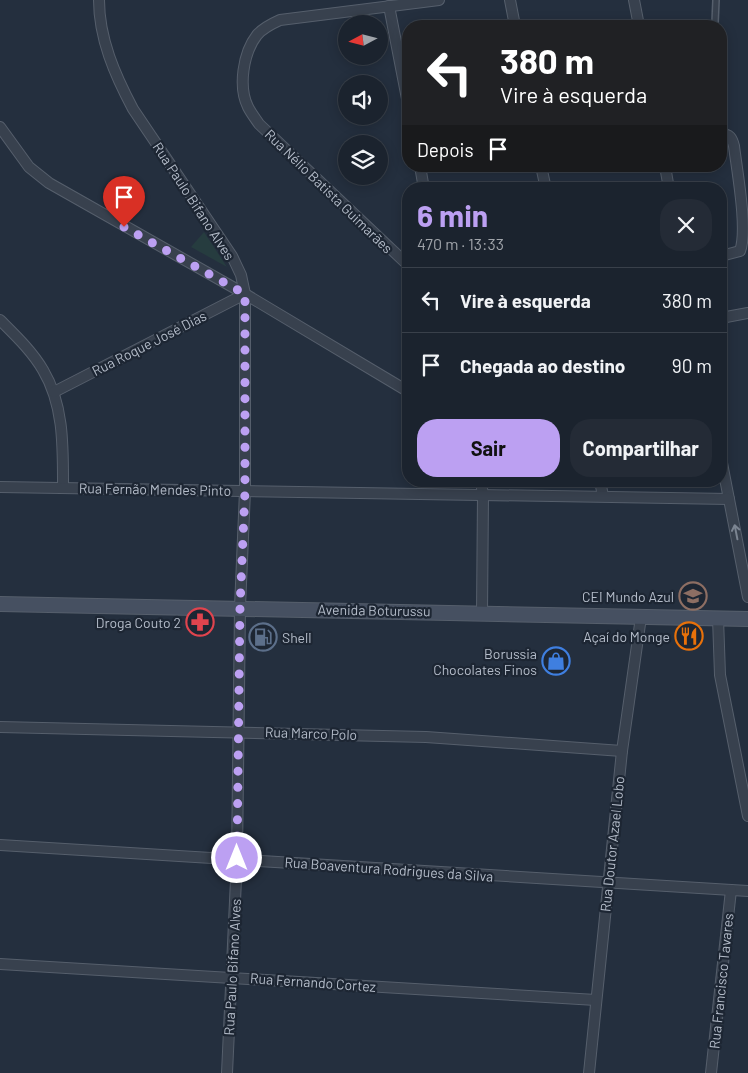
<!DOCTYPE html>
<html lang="pt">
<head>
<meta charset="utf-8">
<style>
	body { margin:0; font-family:Barlow,sans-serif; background:#242b36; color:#f1f3f6; height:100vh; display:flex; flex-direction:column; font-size:19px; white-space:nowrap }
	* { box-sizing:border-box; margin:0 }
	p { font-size:16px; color:#a0a4aa }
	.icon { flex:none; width:28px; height:28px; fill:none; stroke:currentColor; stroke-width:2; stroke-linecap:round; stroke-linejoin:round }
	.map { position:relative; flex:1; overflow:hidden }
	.panel { position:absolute; left:402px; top:182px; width:325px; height:305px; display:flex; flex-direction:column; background:#1b232e; border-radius:20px; box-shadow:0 2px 12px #0003,0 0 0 1px #39404a }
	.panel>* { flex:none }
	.guide { position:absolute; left:402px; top:20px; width:325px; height:152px; border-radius:20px; box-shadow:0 2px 12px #0003,0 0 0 1px #39404a; background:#202124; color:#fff; overflow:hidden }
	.needle { width:32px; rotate:263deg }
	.buttons { position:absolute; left:338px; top:15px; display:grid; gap:10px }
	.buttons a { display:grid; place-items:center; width:50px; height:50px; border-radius:50%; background:#1b232e; box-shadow:0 2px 12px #0003,0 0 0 1px #39404a; font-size:25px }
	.pin { position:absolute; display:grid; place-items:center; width:42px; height:42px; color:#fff; margin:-51px -21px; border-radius:50% 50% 50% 0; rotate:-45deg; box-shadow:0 0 5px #0007 }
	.pin .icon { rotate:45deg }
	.me { position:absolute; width:55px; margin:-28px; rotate:0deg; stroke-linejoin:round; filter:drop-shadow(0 0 4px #0008) }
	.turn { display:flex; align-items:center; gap:18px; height:105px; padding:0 15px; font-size:22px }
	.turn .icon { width:65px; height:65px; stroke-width:2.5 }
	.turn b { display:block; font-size:35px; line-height:42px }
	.then { display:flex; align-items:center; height:48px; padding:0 15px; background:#0003; gap:10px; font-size:19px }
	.round { display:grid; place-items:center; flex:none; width:52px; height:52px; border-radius:20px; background:#242b36 }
	.summary { display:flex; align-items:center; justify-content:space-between; height:85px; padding:0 15px }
	h1 { font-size:30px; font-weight:700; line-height:38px; color:#bca0f2 }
	.action { display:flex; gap:10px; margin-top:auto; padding:10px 15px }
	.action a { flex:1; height:58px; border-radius:20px; background:#bca0f2; color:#111; font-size:20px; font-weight:700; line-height:58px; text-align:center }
	.action a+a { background:#242b36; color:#f1f3f6 }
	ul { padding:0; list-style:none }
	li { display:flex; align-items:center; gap:15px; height:65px; padding:0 15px; border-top:1px solid #39404a }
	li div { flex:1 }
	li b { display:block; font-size:19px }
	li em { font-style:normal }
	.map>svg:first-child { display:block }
</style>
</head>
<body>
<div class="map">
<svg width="748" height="1073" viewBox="0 0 748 1073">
	<rect width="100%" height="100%" fill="#242f3e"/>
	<path fill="#263c3f" d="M204,232L227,267L191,247Z"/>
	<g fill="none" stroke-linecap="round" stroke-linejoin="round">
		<g stroke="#565f6c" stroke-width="8">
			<path id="lane" d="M712,26L715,23L716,0"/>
		</g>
		<g stroke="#565f6c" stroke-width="12">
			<g id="street">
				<path d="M99,0C99,39 115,75 133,109L232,256L241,275L245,294V491L240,607L237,858L227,1073"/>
				<path d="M510,0L515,26"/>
				<path d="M634,0L639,26"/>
				<path d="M389,6L409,109"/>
				<path d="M0,127L29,167L49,183L245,294L409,392"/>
				<path d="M721,134C730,134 732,138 734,146C737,171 748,230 740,251L721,256"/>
				<path d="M420,166L424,189"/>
				<path d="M541,166L546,189"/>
				<path d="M665,166L669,189"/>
				<path d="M409,266L259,124C255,118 251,113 248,107C238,87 243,53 257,35C263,28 271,24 280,20L439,0"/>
				<path d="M721,318L748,313"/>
				<path d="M0,320C15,335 32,351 43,370C64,405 63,447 63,487"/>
				<path d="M54,392L245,294"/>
				<path d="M721,458L748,597"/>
				<path d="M481,481L483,495L482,613"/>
				<path d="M600,481L603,496"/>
				<path d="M0,487L729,499"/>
				<path d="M718,618L720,675L748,816"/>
				<path d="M0,727L426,737L622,751"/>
				<path d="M0,845L748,891"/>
				<path d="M0,964L596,1000"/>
				<path d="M589,1073L622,751L641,617"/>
				<path d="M711,1073L731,890"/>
			</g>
		</g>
		<g stroke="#565f6c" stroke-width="16">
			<path id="secondary" d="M0,604L748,619"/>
		</g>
		<path stroke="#44595c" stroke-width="2" stroke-dasharray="4 4" stroke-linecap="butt" d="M613,169L629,166"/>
		<use href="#lane" stroke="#38414e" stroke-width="5"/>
		<use href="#street" stroke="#38414e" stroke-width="10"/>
		<use href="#secondary" stroke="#465061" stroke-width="14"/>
	</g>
	<defs><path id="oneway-shaft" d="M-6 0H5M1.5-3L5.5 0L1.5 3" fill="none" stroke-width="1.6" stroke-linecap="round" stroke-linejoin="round" transform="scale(1.25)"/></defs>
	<use stroke="#7c8592" href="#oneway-shaft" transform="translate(736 532) rotate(-101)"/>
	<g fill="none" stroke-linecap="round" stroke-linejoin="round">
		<path stroke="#bca0f2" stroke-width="9" stroke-dasharray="0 16.2" d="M124,227L245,294V491L240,607L237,858"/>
	</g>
	<defs>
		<g id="school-ring" transform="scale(1.4375)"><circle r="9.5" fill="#1d2633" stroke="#8d6e63" stroke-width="1.5"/><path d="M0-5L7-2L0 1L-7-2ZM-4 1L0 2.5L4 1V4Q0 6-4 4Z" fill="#8d6e63"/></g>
		<g id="pharmacy-ring" transform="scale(1.4375)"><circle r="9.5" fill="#1d2633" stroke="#e0444e" stroke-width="1.5"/><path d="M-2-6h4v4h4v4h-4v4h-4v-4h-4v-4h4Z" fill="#e0444e"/></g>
		<g id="restaurant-ring" transform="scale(1.4375)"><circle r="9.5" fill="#1d2633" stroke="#e8710a" stroke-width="1.5"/><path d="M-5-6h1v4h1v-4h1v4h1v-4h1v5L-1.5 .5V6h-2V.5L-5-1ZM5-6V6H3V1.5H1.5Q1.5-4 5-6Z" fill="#e8710a"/></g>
		<g id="fuel-ring" transform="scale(1.4375)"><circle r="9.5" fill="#1d2633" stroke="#5c6f8a" stroke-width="1.5"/><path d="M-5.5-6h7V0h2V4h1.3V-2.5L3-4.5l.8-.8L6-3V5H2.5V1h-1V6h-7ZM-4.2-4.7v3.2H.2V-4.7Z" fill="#5c6f8a"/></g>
		<g id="shop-ring" transform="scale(1.4375)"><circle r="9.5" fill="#1d2633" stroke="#3f7fe0" stroke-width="1.5"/><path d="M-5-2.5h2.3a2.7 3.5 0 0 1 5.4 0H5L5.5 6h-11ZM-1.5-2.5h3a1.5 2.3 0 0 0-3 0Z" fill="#3f7fe0"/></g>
	</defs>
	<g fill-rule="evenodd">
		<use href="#school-ring" x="693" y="596"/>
		<use href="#pharmacy-ring" x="200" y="622"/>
		<use href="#restaurant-ring" x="689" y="636"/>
		<use href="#fuel-ring" x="263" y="637"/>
		<use href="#shop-ring" x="556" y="661"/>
	</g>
	<g text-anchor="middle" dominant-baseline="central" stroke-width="4.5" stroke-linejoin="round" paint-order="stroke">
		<g font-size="14" fill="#b4bcc9" stroke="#1d2633">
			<text transform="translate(329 191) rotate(44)">Rua Nélio Batista Guimarães</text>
			<text transform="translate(194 201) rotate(57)">Rua Paulo Bifano Alves</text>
			<text transform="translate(149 343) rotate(-27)">Rua Roque José Dias</text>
			<text transform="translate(155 489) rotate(1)">Rua Fernão Mendes Pinto</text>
			<text transform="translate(374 610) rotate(1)">Avenida Boturussu</text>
			<text transform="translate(311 733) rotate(2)">Rua Marco Polo</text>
			<text transform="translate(612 844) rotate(-84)">Rua Doutor Azael Lobo</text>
			<text transform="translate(389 869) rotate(4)">Rua Boaventura Rodrigues da Silva</text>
			<text transform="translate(232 967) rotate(-87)">Rua Paulo Bifano Alves</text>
			<text transform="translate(721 981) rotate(-84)">Rua Francisco Tavares</text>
			<text transform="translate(313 982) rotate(4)">Rua Fernando Cortez</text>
		</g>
		<g font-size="14" fill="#b4bcc9" stroke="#1d2633" text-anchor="end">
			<text x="674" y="596">CEI Mundo Azul</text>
			<text x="181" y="622">Droga Couto 2</text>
			<text x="670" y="636">Açaí do Monge</text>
			<text x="282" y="637" text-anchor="start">Shell</text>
			<text x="537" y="653">Borussia<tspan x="537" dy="16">Chocolates Finos</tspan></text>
		</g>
	</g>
</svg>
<div class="buttons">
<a><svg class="needle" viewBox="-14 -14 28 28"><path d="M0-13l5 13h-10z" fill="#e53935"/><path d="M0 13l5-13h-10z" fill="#a0a4aa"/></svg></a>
<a><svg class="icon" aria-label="sound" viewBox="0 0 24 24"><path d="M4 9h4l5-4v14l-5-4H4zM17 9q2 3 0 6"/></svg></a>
<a><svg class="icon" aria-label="layers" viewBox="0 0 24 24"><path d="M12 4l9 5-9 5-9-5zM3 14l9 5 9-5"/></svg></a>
</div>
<div class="pin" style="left:124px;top:227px;background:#d93025"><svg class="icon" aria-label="arrive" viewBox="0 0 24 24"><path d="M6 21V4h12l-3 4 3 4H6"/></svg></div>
<svg class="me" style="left:237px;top:858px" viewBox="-20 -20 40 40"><circle r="17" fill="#bca0f2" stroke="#fff" stroke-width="3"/><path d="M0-11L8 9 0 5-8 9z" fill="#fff"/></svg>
<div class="guide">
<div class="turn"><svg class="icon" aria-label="left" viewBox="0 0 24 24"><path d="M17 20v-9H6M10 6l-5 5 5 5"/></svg><div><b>380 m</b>Vire à esquerda</div></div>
<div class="then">Depois<svg class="icon" aria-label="arrive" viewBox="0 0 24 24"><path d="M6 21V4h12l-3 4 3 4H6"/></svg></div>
</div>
<section class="panel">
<div class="summary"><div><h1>6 min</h1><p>470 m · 13:33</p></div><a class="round"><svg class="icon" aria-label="close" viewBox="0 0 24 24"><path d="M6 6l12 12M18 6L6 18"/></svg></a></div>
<ul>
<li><svg class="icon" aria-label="left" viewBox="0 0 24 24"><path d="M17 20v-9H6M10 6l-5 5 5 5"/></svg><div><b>Vire à esquerda</b></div><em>380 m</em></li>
<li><svg class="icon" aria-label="arrive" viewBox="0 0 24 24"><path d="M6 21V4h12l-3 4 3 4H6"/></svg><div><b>Chegada ao destino</b></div><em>90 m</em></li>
</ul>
<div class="action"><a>Sair</a><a>Compartilhar</a></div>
</section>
</div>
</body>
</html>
